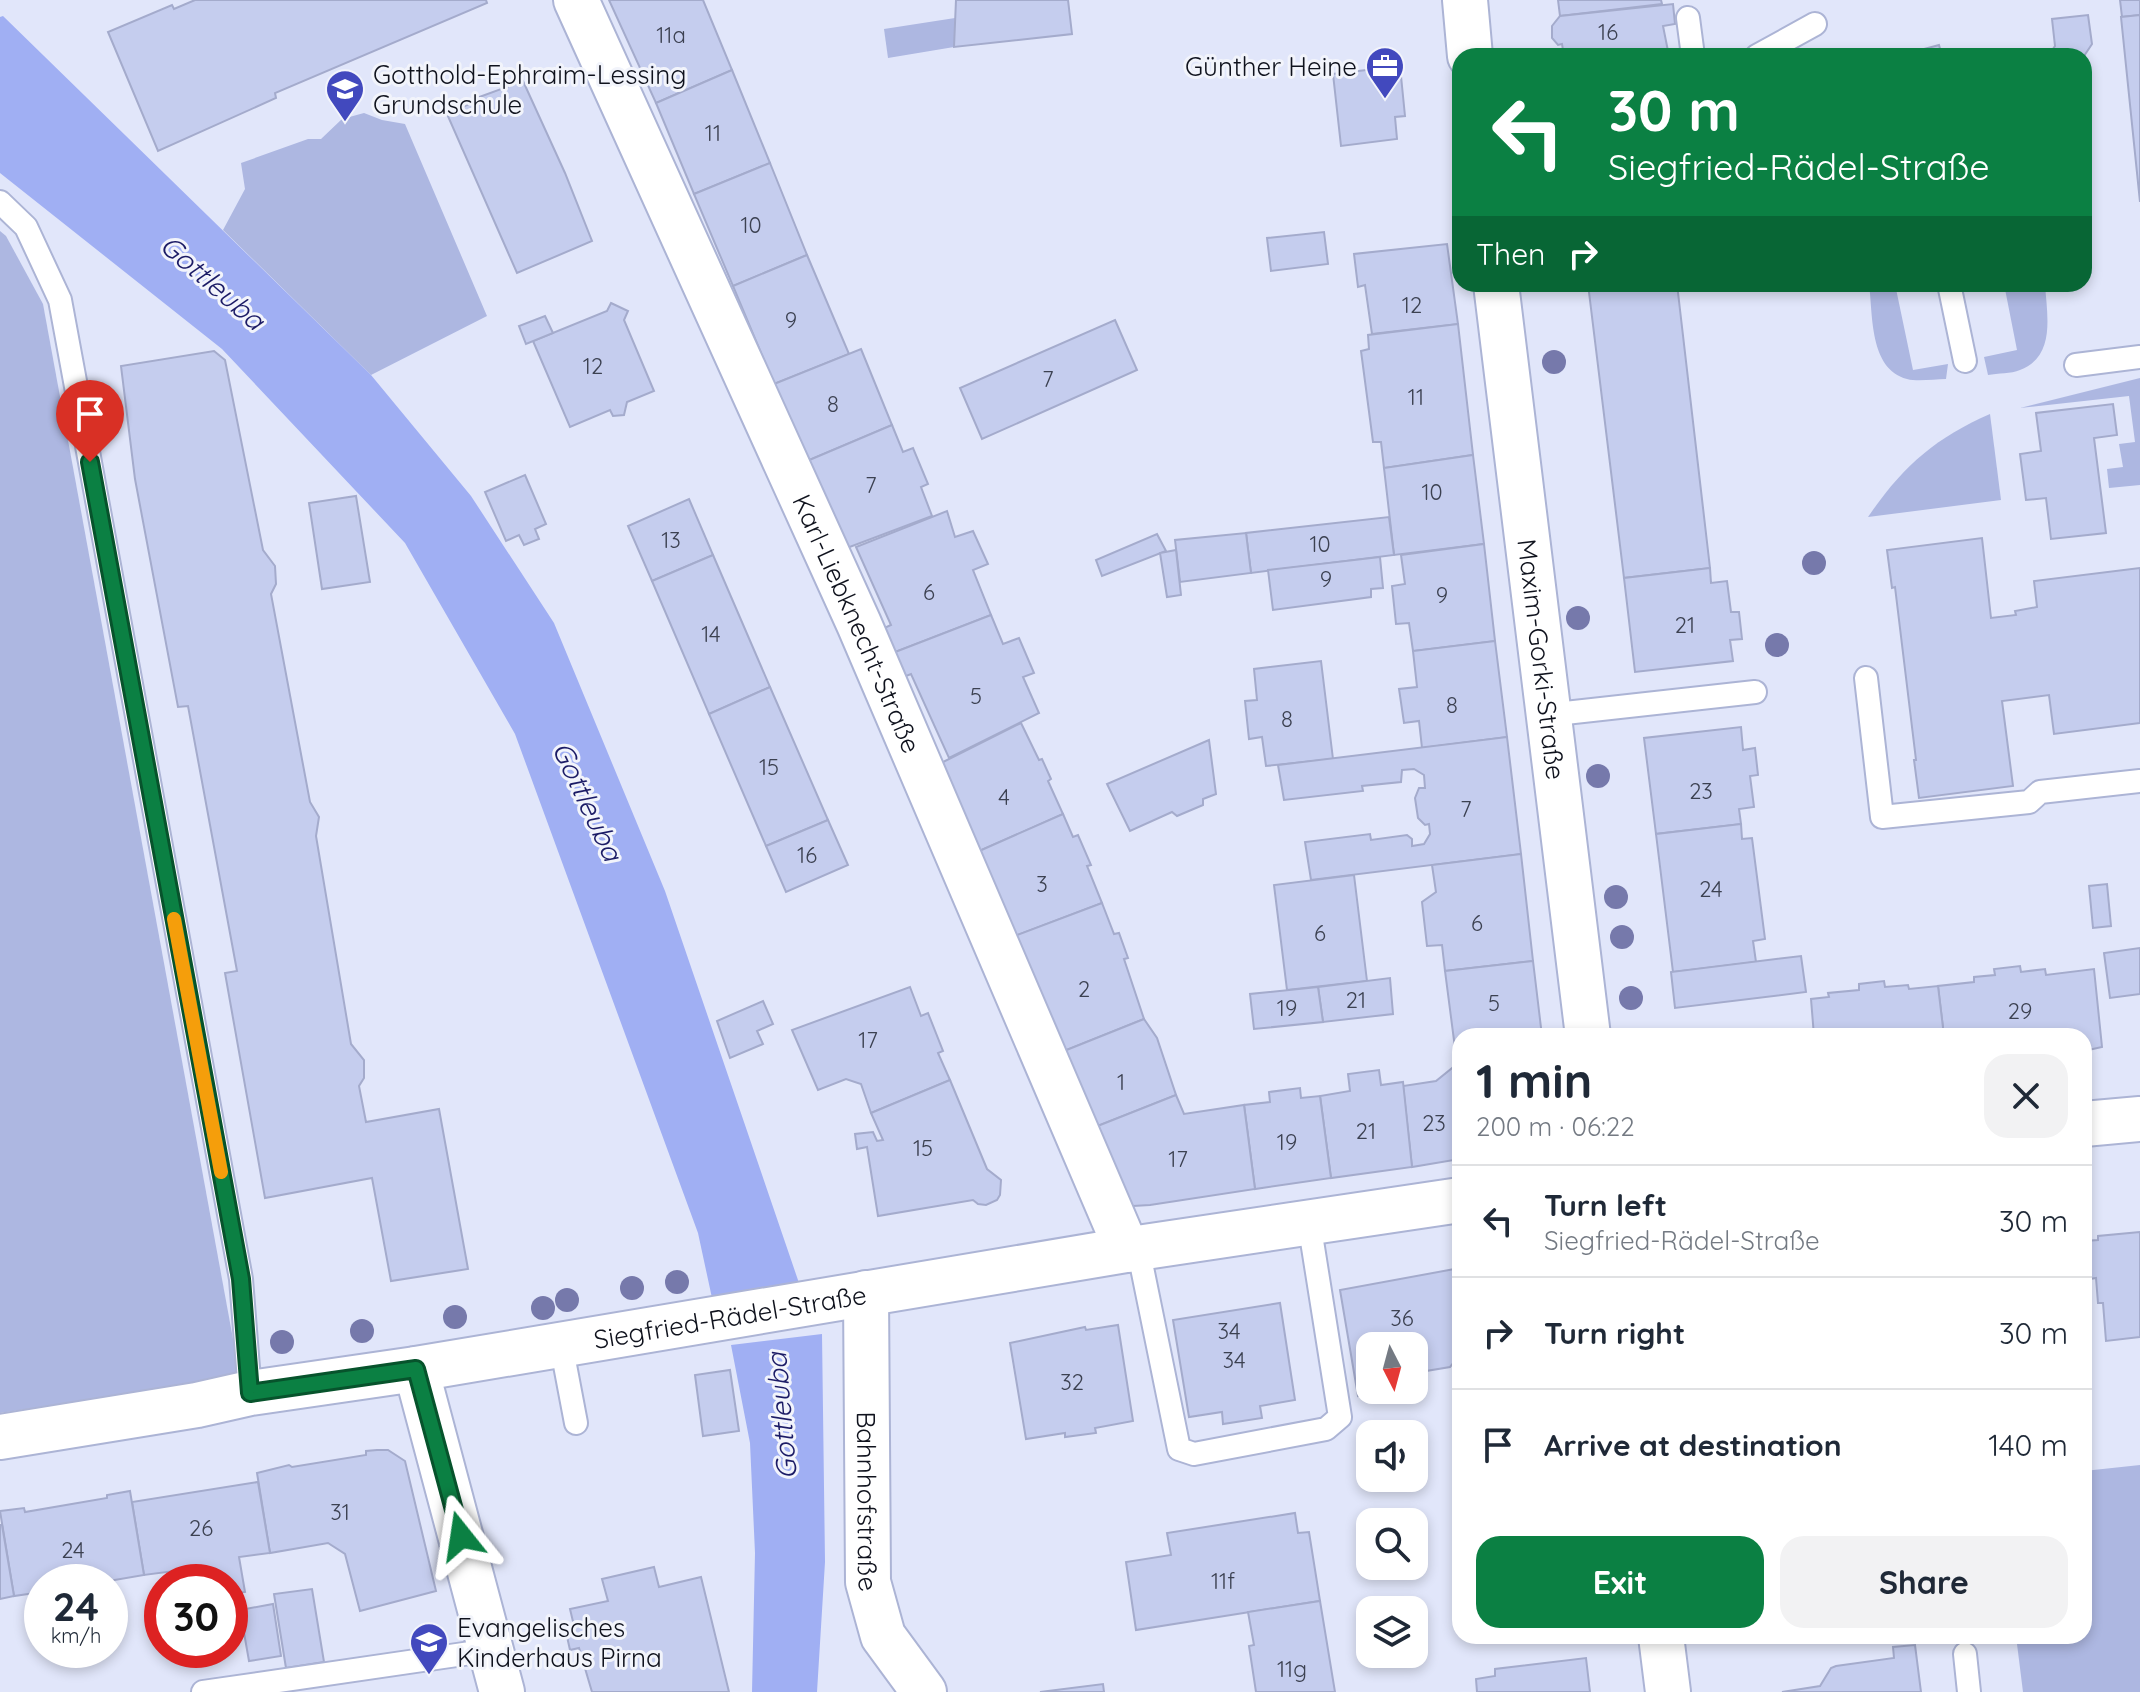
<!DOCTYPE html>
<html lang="en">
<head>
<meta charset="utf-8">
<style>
	body { margin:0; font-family:Quicksand,sans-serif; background:#f2f2f3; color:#1f2937; height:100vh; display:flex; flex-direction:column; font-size:30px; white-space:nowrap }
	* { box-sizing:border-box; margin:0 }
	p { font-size:26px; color:#747a83 }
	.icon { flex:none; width:44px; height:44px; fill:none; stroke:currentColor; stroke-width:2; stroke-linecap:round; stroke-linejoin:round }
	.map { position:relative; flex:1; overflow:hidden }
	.side { position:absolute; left:1452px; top:1028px; width:640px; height:616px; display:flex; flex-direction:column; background:#fff; border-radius:24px; box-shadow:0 4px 12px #0003 }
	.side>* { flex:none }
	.banner { position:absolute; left:1452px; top:48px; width:640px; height:244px; border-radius:24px; box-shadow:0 4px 12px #0003; background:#0b8043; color:#fff; overflow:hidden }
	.needle { width:52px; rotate:174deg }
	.buttons { position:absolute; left:1356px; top:1332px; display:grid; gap:16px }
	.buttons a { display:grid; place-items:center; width:72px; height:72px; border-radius:16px; background:#fff; box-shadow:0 4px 12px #0003; font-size:40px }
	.speed { position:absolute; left:24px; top:1564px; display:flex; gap:16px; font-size:40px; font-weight:700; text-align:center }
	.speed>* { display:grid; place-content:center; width:104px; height:104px; border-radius:50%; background:#fff; box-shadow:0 4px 12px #0003; line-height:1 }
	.speed small { font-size:20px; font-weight:400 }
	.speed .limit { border:12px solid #d22; background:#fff; color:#111 }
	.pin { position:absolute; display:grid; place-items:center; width:68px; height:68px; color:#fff; margin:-82px -34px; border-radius:50% 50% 50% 0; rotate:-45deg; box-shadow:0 0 8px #0007 }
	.pin .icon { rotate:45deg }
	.me { position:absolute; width:88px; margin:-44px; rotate:345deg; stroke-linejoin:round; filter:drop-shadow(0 0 6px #0008) }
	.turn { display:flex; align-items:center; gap:28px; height:168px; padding:0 24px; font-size:36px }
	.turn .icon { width:104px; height:104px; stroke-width:2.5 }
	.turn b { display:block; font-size:56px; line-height:68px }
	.then { display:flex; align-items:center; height:76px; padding:0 24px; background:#0003; gap:16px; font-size:30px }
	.round { display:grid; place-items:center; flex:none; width:84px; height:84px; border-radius:24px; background:#f2f2f3 }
	.headline { display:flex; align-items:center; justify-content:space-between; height:136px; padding:0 24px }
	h1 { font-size:48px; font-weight:800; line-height:60px }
	.cta { display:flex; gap:16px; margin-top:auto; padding:16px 24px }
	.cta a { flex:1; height:92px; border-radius:24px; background:#0b8043; color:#fff; font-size:32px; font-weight:800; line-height:92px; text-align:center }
	.cta a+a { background:#f2f2f3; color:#1f2937 }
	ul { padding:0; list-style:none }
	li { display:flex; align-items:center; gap:24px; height:112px; padding:0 24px; border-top:2px solid #e0e1e3 }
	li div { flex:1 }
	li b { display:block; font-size:30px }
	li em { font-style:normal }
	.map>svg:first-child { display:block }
</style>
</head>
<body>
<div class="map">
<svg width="2140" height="1692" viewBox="0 0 2140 1692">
	<rect width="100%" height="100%" fill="#e1e6fa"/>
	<g fill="#adb7e1">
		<path d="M955,18L954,47L888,58L884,29Z"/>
		<path d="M364,113L382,120L405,124L487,316L371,375L223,230L245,189L241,163L308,139H321L342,119Z"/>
		<path d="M0,231L6,236L43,304L240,1377L0,1413Z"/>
		<path d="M1869,284H1895L1913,370L1948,364L1946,379C1934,379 1918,382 1907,379C1869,369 1873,314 1869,284Z"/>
		<path d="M2004,284H2045C2047,315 2056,356 2020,370C2011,374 1998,373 1988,375L1984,357L2017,350Z"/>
		<path d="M2140,378V485L2109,488L2107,469L2123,467L2119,444L2135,442L2129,396L2020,408Z"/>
		<path d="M1990,414L2001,500L1868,517C1902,467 1935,438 1990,414Z"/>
		<path d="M2140,1465V1692H2023L2016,1636H2084V1471Z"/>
	</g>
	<g fill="#a0aff3">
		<path d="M3,16L371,375L471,496L554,623L665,891L799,1283L712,1298L698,1233L515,734L405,543L222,349L0,173V17Z"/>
		<path d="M822,1334L825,1562L817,1692H752L755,1553L750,1443L731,1345Z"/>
	</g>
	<g fill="#c5cdee" stroke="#a4abcc" stroke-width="2">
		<path d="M195,0H486L487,3L275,93L276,98L158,151L108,32L172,5L174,9Z"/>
		<path d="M609,0H703L732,70L656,103Z"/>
		<path d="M956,0H1068L1072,34L954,47Z"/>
		<path d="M1558,0H1661L1662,4L1560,16Z"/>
		<path d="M2120,0H2140V15L2122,17Z"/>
		<path d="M1673,4L1675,24L1663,26L1669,56H1564L1562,44L1558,45L1552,38V26L1560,16Z"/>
		<path d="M2088,15L2092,44L2084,56H2048L2055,46L2052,19Z"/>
		<path d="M2140,15V202L2121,17Z"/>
		<path d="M1939,45L1942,56H1898Z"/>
		<path d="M1400,66L1405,116L1395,117L1397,139L1341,146L1333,74Z"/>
		<path d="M732,70L770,163L694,194L656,103Z"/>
		<path d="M523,81L565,173L592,241L517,273L447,114L476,101L474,99Z"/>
		<path d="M770,163L807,255L733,286L694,194Z"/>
		<path d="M1324,232L1328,264L1271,271L1267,238Z"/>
		<path d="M1447,244L1458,324L1372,334L1365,285L1358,287L1354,254Z"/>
		<path d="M807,255L849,354L774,384L733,286Z"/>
		<path d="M1588,284H1677L1710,568L1624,578Z"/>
		<path d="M611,303L628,311L624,320L654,391L627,402L624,415L613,416L610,410L570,427L533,341L607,311Z"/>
		<path d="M545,316L553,333L526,344L519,326Z"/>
		<path d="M1115,320L1137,370L982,439L960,388Z"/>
		<path d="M1458,324L1473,455L1384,468L1381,442H1373L1361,351L1369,349L1368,335Z"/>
		<path d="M861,349L892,425L807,461L774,384Z"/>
		<path d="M214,351L225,360L263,550L275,566L276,584L271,594L310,802L319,817L316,836L351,1044L364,1060V1078L359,1086L366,1122L439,1109L468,1269L391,1281L372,1178L265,1198L225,973L237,971L188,706L178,707L135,479L121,366Z"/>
		<path d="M2113,404L2117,435L2094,438L2106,533L2051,539L2046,498L2026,500L2020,454L2041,451L2036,413Z"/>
		<path d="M892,425L903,452L913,448L928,484L921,487L932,516L847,548L807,461Z"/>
		<path d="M1473,455L1484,544L1394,555L1384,468Z"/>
		<path d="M525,475L546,524L535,529L539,539L524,545L519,535L506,541L485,492Z"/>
		<path d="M356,496L370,582L322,589L309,503Z"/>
		<path d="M689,499L713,555L652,581L628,526Z"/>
		<path d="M947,511L955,537L973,531L988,564L973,570L991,615L890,654L880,630L891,625L856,547Z"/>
		<path d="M1389,517L1394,555L1251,573L1246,533Z"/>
		<path d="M1246,533L1251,573L1180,582L1175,540Z"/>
		<path d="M1157,534L1166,551L1102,576L1096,560Z"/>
		<path d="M1982,538L1991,618L2016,615L2015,611L2037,607L2034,581L2140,568V723L2054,734L2049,695L2002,701L2013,786L1919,798L1914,760H1916L1895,587L1892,588L1887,550Z"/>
		<path d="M1484,544L1495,641L1413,651L1409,623L1396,624L1392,586L1405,584L1401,555Z"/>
		<path d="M1176,550L1181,595L1167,597L1160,553Z"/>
		<path d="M713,555L770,687L709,714L652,581Z"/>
		<path d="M1380,557L1383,588L1371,589V597L1273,610L1268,570Z"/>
		<path d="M1710,568L1711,583L1727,581L1731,612H1739L1742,639L1730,640L1733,661L1635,672L1624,578Z"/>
		<path d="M991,615L1003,644L1019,638L1034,673L1023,677L1039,713L949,758L911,674L901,678L890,654Z"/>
		<path d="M1495,641L1507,737L1422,748L1419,721L1404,723L1399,689L1417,687L1413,651Z"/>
		<path d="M1321,661L1333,759L1266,766L1262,737L1249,739L1245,701L1257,700L1254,669Z"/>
		<path d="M770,687L828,820L766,846L709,714Z"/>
		<path d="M1021,723L1039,760L1042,759L1051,779L1048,781L1063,814L977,852L941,763Z"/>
		<path d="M1741,727L1743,750L1755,748L1758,775L1750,776L1754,807L1739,809L1741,824L1656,834L1644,738Z"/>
		<path d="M1507,737L1521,854L1311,880L1305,842L1370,834L1371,840L1407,835L1412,839V846L1424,844L1430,834L1429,824L1425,825L1418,818L1415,798L1419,788H1425L1424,775L1414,769L1402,770L1401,782L1362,786L1363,791L1284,800L1278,765Z"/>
		<path d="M1209,740L1216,794L1203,799V805L1177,816L1172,812L1130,831L1107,784Z"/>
		<path d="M1063,814L1073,837L1078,835L1091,865L1087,866L1102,903L1012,937L977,852Z"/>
		<path d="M828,820L848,865L786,892L766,846Z"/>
		<path d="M1741,824L1742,839L1752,838L1765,939L1753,941L1756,962L1673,972L1656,834Z"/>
		<path d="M1521,854L1533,961L1445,971L1442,945L1427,946L1422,902L1436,892L1432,865Z"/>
		<path d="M1354,875L1367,981L1287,990L1274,885Z"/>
		<path d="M2107,884L2111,926L2093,928L2089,886Z"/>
		<path d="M1102,903L1114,934L1119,933L1128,958L1124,959L1144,1019L1059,1053L1012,937Z"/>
		<path d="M2140,948V994L2110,998L2104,953Z"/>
		<path d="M1801,956L1806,992L1675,1008L1671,972Z"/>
		<path d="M1533,961L1542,1036H1460V1048H1455L1445,971Z"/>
		<path d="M2020,966L2021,972L2045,969L2046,975L2094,969L2102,1047L2084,1051V1036H1944L1938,986L1974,982V977L1995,975L1994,969Z"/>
		<path d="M1390,978L1393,1014L1323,1022L1318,987Z"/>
		<path d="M1884,981L1885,987L1908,985L1909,989L1938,986L1944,1036H1814L1811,999L1829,997L1828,993L1859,990V984Z"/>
		<path d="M910,987L921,1016L928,1013L943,1051L938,1053L950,1080L871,1113L861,1084L846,1079L818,1090L792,1030Z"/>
		<path d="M1318,987L1323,1022L1254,1029L1250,994Z"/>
		<path d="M763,1001L773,1024L757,1031L763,1044L730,1058L717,1021Z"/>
		<path d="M1144,1019L1157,1038L1176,1095L1090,1129L1059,1053Z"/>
		<path d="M1455,1048H1460V1159L1412,1167L1403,1086L1436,1081L1457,1064Z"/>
		<path d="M1379,1070L1381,1085L1403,1082L1412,1167L1331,1178L1320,1096L1350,1091L1348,1074Z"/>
		<path d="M950,1080L987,1169L1001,1180L1000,1195L997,1200L986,1205L978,1204L973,1200L878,1216L867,1147L857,1149L855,1134L873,1132L877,1141L883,1140L871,1113Z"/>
		<path d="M1300,1088L1301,1098L1320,1096L1331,1178L1255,1189L1244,1105L1270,1102L1269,1092Z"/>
		<path d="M1176,1095L1184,1114L1244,1105L1255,1189L1150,1205L1133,1206L1122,1199L1090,1129Z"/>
		<path d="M2140,1232V1337L2106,1341L2103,1303H2098L2096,1278L2084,1280V1241L2098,1240V1236Z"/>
		<path d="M1460,1268V1355L1450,1367L1414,1373V1346H1370V1390L1385,1392L1358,1396L1340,1290Z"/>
		<path d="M1280,1303L1295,1400L1260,1406L1262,1418L1223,1424L1222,1412L1189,1417L1173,1320Z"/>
		<path d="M1118,1325L1133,1421L1095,1428L1096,1433L1065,1437V1433L1026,1439L1010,1343L1085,1327L1086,1330Z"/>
		<path d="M730,1370L739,1431L703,1436L695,1375Z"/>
		<path d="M377,1450H388L405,1461L436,1591L360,1611L345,1554L328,1543L270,1553L257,1473L289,1465L292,1467L366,1455V1451Z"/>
		<path d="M258,1482L270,1553L239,1557L245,1592L230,1594V1582H176L174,1571L144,1575L132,1502Z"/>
		<path d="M130,1491L144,1575L103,1582H42V1592L14,1596L0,1511L24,1508L25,1512L107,1498V1495Z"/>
		<path d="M1295,1513L1298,1533L1309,1532L1320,1601L1136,1630L1126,1562L1171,1555L1167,1533Z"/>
		<path d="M0,1525H2L14,1596L0,1599Z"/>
		<path d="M654,1567L659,1587L701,1577L729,1692H592L579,1648L570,1650L566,1632L575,1630L570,1609L608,1601L602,1579Z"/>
		<path d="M312,1589L324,1662L286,1668L274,1594Z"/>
		<path d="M1320,1601L1335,1692H1256L1249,1646L1254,1645L1248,1612Z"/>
		<path d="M273,1604L281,1656L249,1661L240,1610Z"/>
		<path d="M1915,1645L1921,1692H1782L1820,1686L1831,1668L1836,1666L1894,1658L1893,1647Z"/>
		<path d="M1586,1658L1590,1692H1477L1476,1679L1495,1676V1669Z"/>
		<path d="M1103,1684L1104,1692H1040Z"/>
	</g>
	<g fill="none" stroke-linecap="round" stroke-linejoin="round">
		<g stroke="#acb4d5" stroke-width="26">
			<g id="service">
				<path d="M1688,18L1693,56"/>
				<path d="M1757,56L1815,24"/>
				<path d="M0,202L26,227L60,300L241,1279L250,1393"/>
				<path d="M1949,284L1965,361"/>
				<path d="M2076,365L2140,357"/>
				<path d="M1866,678L1882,817L2029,802L2040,792L2140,781"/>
				<path d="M1547,715L1755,692"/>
				<path d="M1138,1248L1179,1449L1194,1454L1326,1429L1340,1417L1309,1222"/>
				<path d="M561,1344L576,1423"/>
				<path d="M1965,1654L1969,1692"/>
				<path d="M203,1692L491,1650"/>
			</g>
		</g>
		<g stroke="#acb4d5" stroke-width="48">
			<g id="minor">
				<path id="s1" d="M576,0L859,624L1127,1250"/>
				<path d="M2084,1124L2140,1119"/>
				<path id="s2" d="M866,1293L868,1582L883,1636L924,1692"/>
				<path d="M416,1369L502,1692"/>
				<path id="s3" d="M0,1437L197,1405L250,1393L416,1369L1138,1248L1460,1200"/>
			</g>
		</g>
		<g stroke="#acb4d5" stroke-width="48">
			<g id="secondary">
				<path d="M1465,0L1470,56"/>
				<path id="s4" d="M1496,284L1588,1036"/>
				<path d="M1661,1636L1668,1692"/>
			</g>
		</g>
		<use href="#service" stroke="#fff" stroke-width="22"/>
		<use href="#minor" stroke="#fff" stroke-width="44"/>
		<use href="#secondary" stroke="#fff" stroke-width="44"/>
	</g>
	<g fill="#7679ab">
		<circle cx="1554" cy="362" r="12"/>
		<circle cx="1814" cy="563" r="12"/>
		<circle cx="1578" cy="618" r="12"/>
		<circle cx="1777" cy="645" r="12"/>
		<circle cx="1598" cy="776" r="12"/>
		<circle cx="1616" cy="897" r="12"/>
		<circle cx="1622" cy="937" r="12"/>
		<circle cx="1631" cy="998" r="12"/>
		<circle cx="677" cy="1282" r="12"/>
		<circle cx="632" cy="1288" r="12"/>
		<circle cx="567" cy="1300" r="12"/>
		<circle cx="543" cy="1308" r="12"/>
		<circle cx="455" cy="1317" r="12"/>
		<circle cx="362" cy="1331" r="12"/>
		<circle cx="282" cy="1342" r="12"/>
	</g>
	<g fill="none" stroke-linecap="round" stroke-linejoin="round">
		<g stroke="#07532c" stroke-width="20">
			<path id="route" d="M90,462L241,1279L250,1393L416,1369L461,1536"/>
		</g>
		<use href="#route" stroke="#0b8043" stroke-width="14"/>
		<path stroke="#f59e0b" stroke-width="14" d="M174,919L221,1172"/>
	</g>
	<defs>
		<g id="office-pin" transform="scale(2)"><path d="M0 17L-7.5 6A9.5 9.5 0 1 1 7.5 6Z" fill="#4249be" stroke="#f2f4fb"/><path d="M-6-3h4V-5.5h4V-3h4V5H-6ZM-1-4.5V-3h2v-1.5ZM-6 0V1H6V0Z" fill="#fff"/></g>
		<g id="school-pin" transform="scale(2)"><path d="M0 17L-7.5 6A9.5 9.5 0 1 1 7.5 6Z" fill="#4249be" stroke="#f2f4fb"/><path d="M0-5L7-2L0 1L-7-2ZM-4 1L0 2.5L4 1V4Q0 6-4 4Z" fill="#fff"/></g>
	</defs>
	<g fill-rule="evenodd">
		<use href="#office-pin" x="1385" y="66"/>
		<use href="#school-pin" x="345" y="89"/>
		<use href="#school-pin" x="429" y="1642"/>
	</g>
	<g text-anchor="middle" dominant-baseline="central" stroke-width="6" stroke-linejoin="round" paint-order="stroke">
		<g font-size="22" fill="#3c4151">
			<text x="1608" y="32">16</text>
			<text x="671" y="35">11a</text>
			<text x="713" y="133">11</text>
			<text x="751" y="225">10</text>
			<text x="1412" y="305">12</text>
			<text x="791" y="320">9</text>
			<text x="593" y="366">12</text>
			<text x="1048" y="379">7</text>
			<text x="1416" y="397">11</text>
			<text x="833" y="404">8</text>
			<text x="871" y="485">7</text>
			<text x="1432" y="492">10</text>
			<text x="671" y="540">13</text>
			<text x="1320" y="544">10</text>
			<text x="1326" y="579">9</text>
			<text x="929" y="592">6</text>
			<text x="1442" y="595">9</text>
			<text x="1685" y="625">21</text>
			<text x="711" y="634">14</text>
			<text x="976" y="696">5</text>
			<text x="1452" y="705">8</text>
			<text x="1287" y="719">8</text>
			<text x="769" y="767">15</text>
			<text x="1701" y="791">23</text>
			<text x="1004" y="797">4</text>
			<text x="1466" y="809">7</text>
			<text x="807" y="855">16</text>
			<text x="1042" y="884">3</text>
			<text x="1711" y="889">24</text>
			<text x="1477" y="923">6</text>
			<text x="1320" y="933">6</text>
			<text x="1084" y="989">2</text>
			<text x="1356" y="1000">21</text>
			<text x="1494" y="1003">5</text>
			<text x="1287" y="1008">19</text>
			<text x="2020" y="1011">29</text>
			<text x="868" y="1040">17</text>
			<text x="1121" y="1082">1</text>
			<text x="1434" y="1123">23</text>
			<text x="1366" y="1131">21</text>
			<text x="1287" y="1142">19</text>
			<text x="923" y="1148">15</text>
			<text x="1178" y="1159">17</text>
			<text x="1402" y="1318">36</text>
			<text x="1229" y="1331">34</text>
			<text x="1234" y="1360">34</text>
			<text x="1072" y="1382">32</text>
			<text x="340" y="1512">31</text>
			<text x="201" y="1528">26</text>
			<text x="73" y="1550">24</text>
			<text x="1223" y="1581">11f</text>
			<text x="1292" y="1669">11g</text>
		</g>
		<g font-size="26" fill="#0f121d" stroke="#f2f4fb" text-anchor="start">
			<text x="1357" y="66" text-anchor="end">Günther Heine</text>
			<text x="373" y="74">Gotthold-Ephraim-Lessing<tspan x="373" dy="30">Grundschule</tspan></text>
			<text x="457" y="1627">Evangelisches<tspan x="457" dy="30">Kinderhaus Pirna</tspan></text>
		</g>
		<g font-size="26" fill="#0f121d" stroke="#f2f4fb">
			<text stroke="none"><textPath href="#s1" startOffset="684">Karl-Liebknecht-Straße</textPath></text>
			<text stroke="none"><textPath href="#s4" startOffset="378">Maxim-Gorki-Straße</textPath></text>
			<text stroke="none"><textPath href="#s3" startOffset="740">Siegfried-Rädel-Straße</textPath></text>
			<text stroke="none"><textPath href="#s2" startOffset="208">Bahnhofstraße</textPath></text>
		</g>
		<g font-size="28" font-style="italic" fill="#1b1b66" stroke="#f2f4fb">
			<text transform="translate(213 282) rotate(41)">Gottleuba</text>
			<text transform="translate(588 801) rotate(65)">Gottleuba</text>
			<text transform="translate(781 1416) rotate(-95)">Gottleuba</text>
		</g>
	</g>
</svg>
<div class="buttons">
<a><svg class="needle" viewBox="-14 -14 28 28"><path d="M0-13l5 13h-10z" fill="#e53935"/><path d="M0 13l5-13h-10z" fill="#747a83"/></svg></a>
<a><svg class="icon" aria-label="sound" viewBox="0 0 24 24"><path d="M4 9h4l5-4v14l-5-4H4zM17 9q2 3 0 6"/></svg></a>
<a><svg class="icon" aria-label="search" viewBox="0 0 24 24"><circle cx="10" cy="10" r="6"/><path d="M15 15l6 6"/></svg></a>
<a><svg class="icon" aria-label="layers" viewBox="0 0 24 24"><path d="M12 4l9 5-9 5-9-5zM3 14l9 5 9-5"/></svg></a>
</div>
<div class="speed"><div>24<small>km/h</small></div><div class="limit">30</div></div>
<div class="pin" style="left:90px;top:462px;background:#d93025"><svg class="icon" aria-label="arrive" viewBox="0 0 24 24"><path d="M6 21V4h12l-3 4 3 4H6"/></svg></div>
<svg class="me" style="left:461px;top:1536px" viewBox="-20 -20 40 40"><path d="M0-17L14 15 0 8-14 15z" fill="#0b8043" stroke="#fff" stroke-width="4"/></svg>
<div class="banner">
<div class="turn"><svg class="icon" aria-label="left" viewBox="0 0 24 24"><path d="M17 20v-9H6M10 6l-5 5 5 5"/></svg><div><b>30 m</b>Siegfried-Rädel-Straße</div></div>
<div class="then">Then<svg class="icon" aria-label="right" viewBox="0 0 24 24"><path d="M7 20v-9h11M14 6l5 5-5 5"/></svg></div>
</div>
<section class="side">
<div class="headline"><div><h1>1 min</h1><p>200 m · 06:22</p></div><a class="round"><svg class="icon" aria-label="close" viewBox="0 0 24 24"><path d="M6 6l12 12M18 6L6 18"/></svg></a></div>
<ul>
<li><svg class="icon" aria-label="left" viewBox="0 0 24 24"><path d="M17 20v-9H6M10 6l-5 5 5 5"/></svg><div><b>Turn left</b><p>Siegfried-Rädel-Straße</p></div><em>30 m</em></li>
<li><svg class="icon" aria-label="right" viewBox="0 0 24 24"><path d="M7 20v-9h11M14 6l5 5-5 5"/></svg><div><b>Turn right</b></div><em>30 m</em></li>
<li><svg class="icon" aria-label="arrive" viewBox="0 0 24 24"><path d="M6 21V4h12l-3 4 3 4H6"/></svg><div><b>Arrive at destination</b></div><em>140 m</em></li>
</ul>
<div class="cta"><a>Exit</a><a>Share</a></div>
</section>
</div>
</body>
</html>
